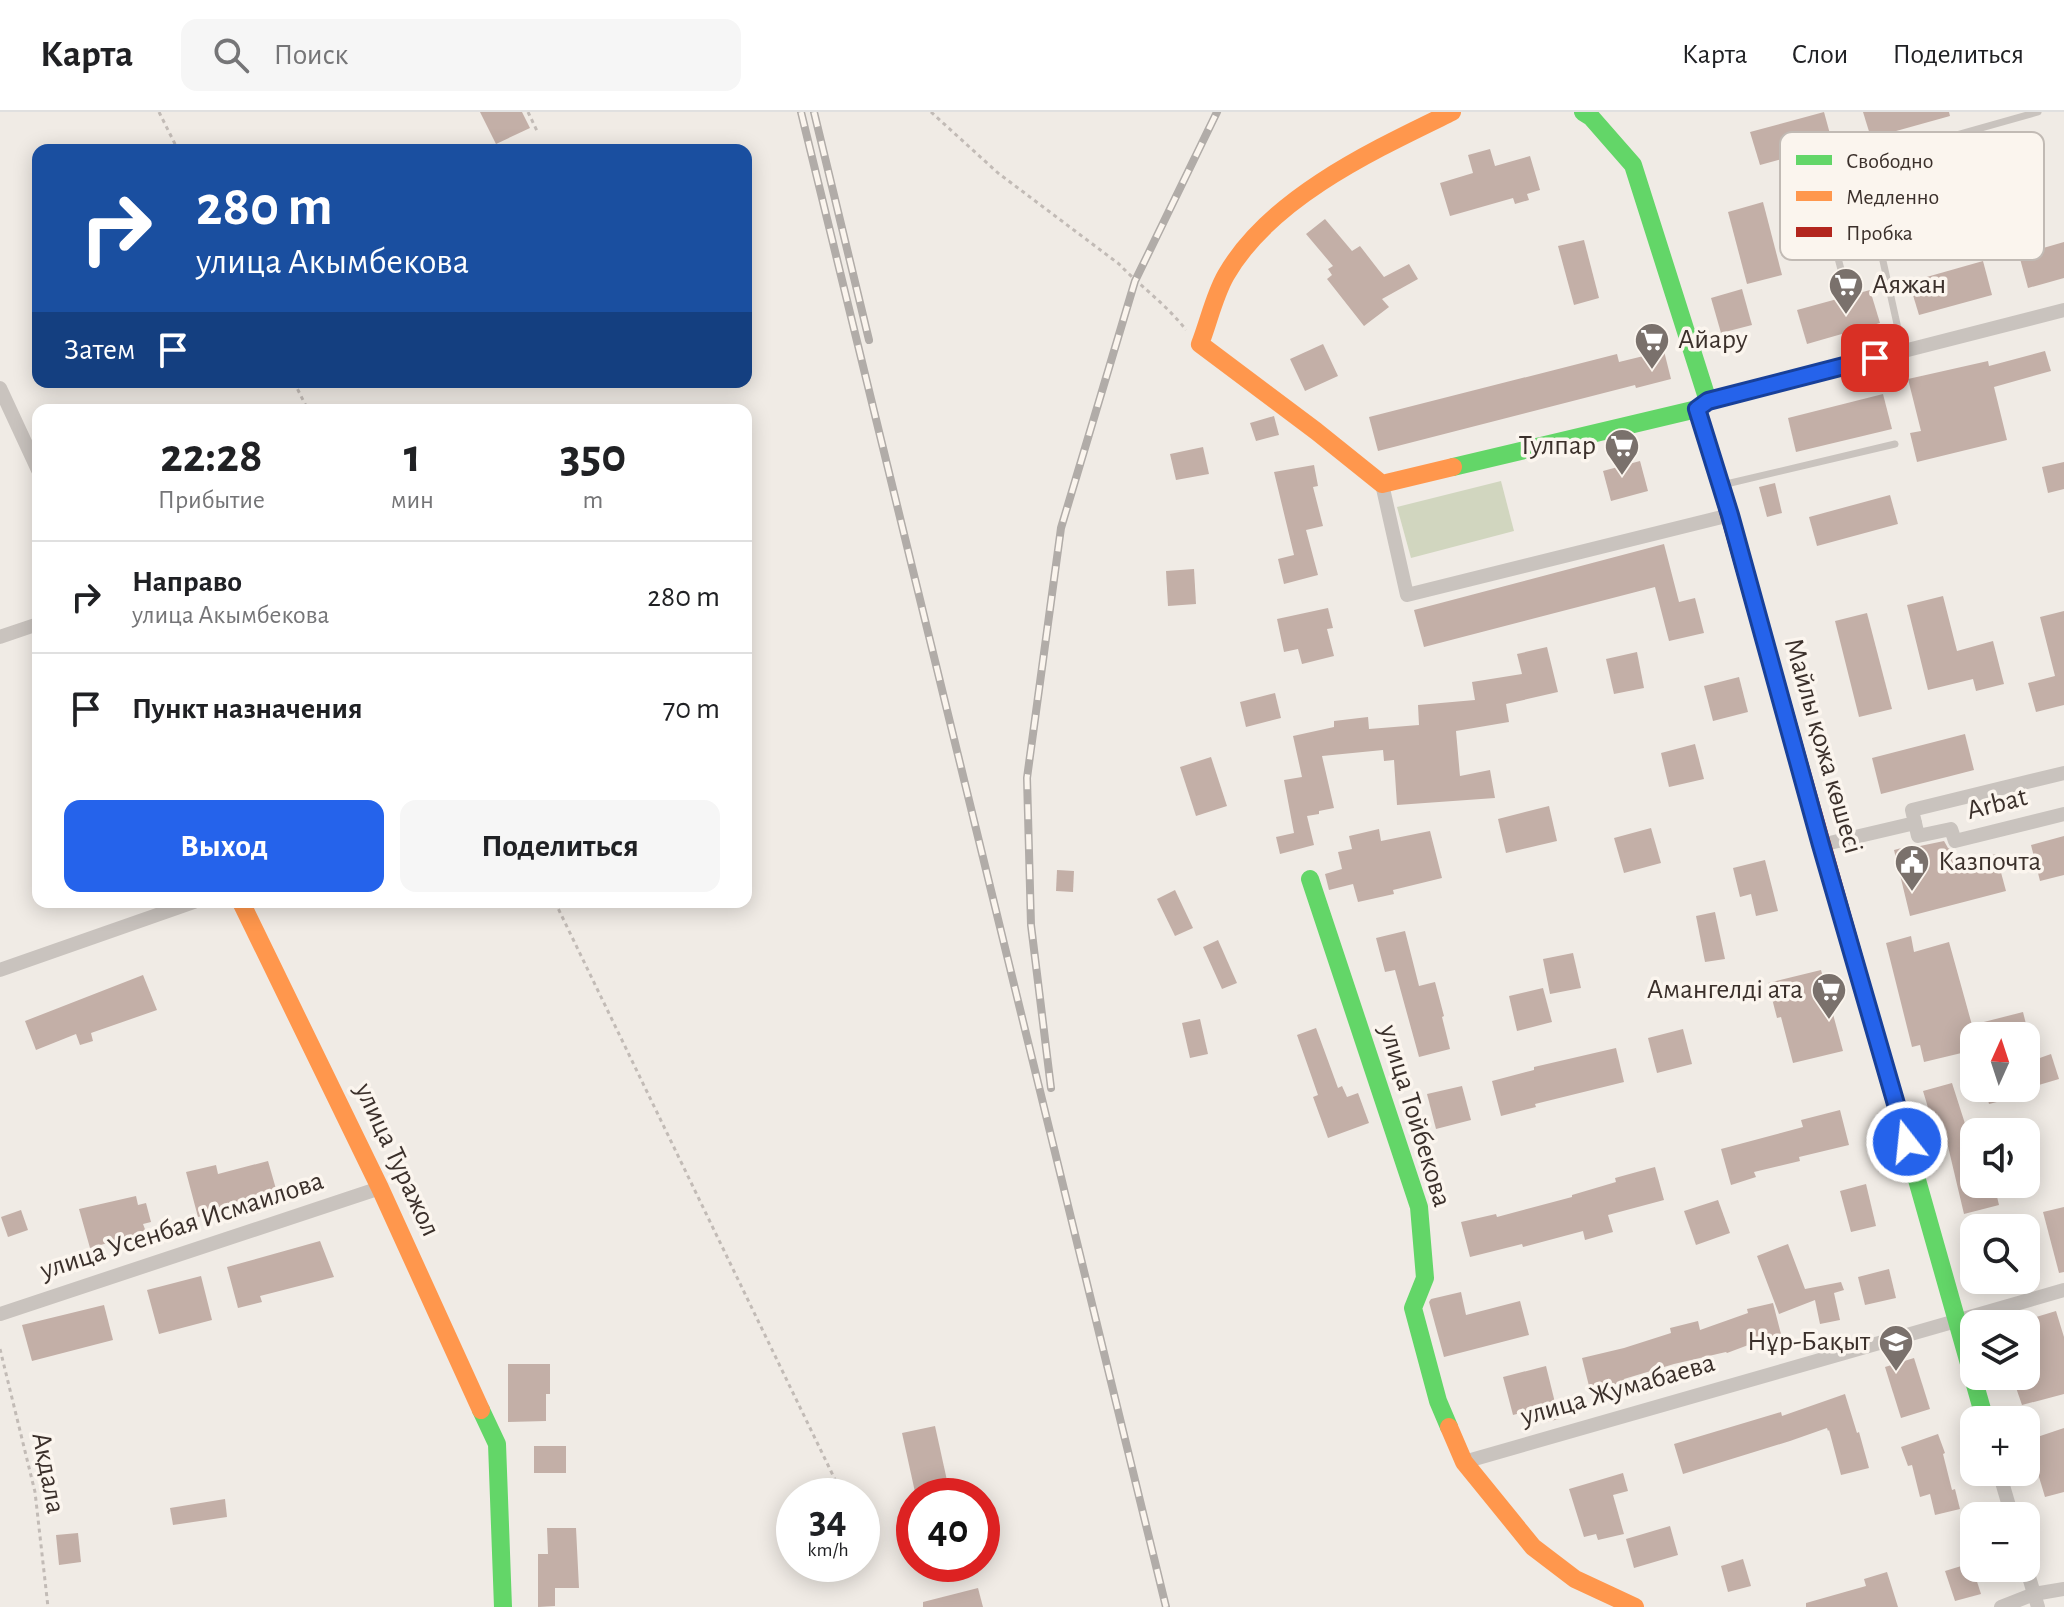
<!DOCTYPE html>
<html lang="ru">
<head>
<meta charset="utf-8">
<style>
	body { margin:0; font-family:"Alegreya Sans",sans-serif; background:#f6f6f6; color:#202124; height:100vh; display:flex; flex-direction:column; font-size:30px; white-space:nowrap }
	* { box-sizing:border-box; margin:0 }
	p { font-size:26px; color:#757577 }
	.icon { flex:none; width:44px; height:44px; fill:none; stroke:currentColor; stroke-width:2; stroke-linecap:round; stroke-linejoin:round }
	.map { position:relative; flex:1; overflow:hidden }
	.side { position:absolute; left:32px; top:292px; width:720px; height:504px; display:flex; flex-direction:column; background:#fff; border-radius:16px; box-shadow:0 4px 20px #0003 }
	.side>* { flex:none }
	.top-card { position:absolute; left:32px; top:32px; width:720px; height:244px; border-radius:16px; box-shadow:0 4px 20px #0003; background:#1a4fa0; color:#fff; overflow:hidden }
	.needle { width:52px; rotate:3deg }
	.tools { position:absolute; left:1960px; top:910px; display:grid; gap:16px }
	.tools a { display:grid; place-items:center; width:80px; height:80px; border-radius:16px; background:#fff; box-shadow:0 4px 20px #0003; font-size:40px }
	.speed { position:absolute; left:776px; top:1366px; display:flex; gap:16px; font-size:40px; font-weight:700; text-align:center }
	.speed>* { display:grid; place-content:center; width:104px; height:104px; border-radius:50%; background:#fff; box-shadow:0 4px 20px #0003; line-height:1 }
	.speed small { font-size:20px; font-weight:400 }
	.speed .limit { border:12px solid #d22; background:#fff; color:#111 }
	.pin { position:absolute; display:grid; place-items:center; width:68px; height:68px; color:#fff; margin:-34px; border-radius:16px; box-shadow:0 4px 12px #0006 }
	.me { position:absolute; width:88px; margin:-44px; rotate:344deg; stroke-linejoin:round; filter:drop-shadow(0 0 6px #0008) }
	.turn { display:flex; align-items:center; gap:28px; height:168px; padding:0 32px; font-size:36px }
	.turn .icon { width:104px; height:104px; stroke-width:2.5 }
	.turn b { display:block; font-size:56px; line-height:68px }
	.then { display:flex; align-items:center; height:76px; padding:0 32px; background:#0003; gap:16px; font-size:30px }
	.eta { display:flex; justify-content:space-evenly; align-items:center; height:136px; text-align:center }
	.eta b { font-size:48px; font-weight:600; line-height:56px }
	.button { display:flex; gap:16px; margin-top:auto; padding:16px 32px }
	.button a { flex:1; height:92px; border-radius:16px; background:#2563eb; color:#fff; font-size:32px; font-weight:600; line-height:92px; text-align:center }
	.button a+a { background:#f6f6f6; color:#202124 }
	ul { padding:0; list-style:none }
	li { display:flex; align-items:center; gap:24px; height:112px; padding:0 32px; border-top:2px solid #e0e0e0 }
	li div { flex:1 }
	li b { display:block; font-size:30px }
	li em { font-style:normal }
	header { display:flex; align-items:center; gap:48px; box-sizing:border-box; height:112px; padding:0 40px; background:#fff; border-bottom:2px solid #e0e0e0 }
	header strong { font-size:38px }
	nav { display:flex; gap:44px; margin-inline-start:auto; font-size:28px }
	.search { width:560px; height:72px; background:#f6f6f6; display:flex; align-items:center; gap:20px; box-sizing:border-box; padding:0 28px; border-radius:16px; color:#757577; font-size:30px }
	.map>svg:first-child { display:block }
</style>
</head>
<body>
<header>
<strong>Карта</strong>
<div class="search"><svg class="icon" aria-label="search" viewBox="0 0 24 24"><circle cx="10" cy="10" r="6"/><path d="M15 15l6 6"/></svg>Поиск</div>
<nav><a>Карта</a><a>Слои</a><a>Поделиться</a></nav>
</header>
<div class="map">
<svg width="2064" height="1495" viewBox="0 0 2064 1495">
	<rect width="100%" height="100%" fill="#f0ebe5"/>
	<path fill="#d1d6bf" d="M1501,369L1514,419L1411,446L1397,395Z"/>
	<g fill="#c3afa7">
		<path d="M480,0H522L530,16L496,32Z"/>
		<path d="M1824,0L1833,33L1760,53L1750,20Z"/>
		<path d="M1863,0H1949L1950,4L1871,26Z"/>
		<path d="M1490,37L1495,54L1530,44L1540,78L1527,82L1529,88L1515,92L1513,86L1450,104L1440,71L1473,61L1468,43Z"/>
		<path d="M1763,90L1782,163L1747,172L1728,100Z"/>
		<path d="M1325,107L1352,139L1360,134L1384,165L1409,152L1418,167L1382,187L1389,195L1364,214L1327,167L1332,163L1328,157L1333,154L1306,122Z"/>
		<path d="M1584,128L1599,186L1574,193L1558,134Z"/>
		<path d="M2064,130V166L2028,176L2019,143Z"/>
		<path d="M1983,149L1992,183L1919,203L1909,170Z"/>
		<path d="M1742,177L1752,213L1721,221L1711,186Z"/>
		<path d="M1870,178L1880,211L1807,232L1797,198Z"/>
		<path d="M1323,232L1338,264L1305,279L1290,247Z"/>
		<path d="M1664,239L1671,267L1636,276L1635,273L1378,339L1369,305L1617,242L1619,250Z"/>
		<path d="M2045,239L2051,259L1994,275L2007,328L1917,350L1910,321L1921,319L1908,267L1988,249L1989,254Z"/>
		<path d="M1883,282L1892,317L1796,340L1788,306Z"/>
		<path d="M1274,304L1279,323L1256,329L1250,311Z"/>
		<path d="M1203,335L1209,362L1176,368L1170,342Z"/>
		<path d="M1640,349L1648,379L1611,389L1603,359Z"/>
		<path d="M2064,350V377L2048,381L2042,355Z"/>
		<path d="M1314,353L1318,374L1313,375L1323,414L1306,418L1318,463L1284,472L1278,447L1294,443L1274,360Z"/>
		<path d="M1775,371L1782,401L1767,405L1759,375Z"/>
		<path d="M1890,383L1898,412L1817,434L1809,405Z"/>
		<path d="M1664,432L1679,490L1695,486L1704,521L1669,529L1655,475L1424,535L1414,498Z"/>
		<path d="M1194,457L1196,492L1168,494L1166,459Z"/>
		<path d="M1943,484L1957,539L1993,529L2004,572L1976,579L1973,567L1928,578L1907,493Z"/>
		<path d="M1328,496L1333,516L1327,517L1334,544L1302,552L1298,537L1284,540L1277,507Z"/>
		<path d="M2064,499V593L2036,600L2028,571L2055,564L2040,505Z"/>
		<path d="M1867,501L1892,597L1859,605L1835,509Z"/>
		<path d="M1547,535L1558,580L1506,592L1509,610L1456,619L1460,664L1490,658L1495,686L1397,693L1394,648L1384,649L1383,638L1322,644L1334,696L1319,699V702L1307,704L1314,733L1280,742L1276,725L1294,721L1284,668L1302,665L1293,624L1334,615V609L1368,605L1369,617L1419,613L1418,593L1475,588L1472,570L1522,562L1517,542Z"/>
		<path d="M1637,540L1644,576L1614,582L1606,547Z"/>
		<path d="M1739,565L1748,600L1713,609L1704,574Z"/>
		<path d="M1275,581L1281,606L1246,615L1240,590Z"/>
		<path d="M1965,622L1974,658L1881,682L1872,646Z"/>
		<path d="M1695,632L1704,667L1669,675L1661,641Z"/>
		<path d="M1211,645L1227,694L1196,704L1180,655Z"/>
		<path d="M1549,694L1557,729L1506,741L1498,707Z"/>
		<path d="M1651,716L1661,751L1624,761L1614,726Z"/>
		<path d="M1379,717L1381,729L1430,719L1442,766L1393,778L1394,782L1358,790L1353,772L1329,778L1325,762L1342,757L1338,740L1352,737L1349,724Z"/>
		<path d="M2064,724V763L2040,769L2031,733Z"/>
		<path d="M1944,729L1948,736L1952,738L1956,752L1996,742L2006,779L1910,804L1894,738L1913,733L1920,734Z"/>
		<path d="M1765,748L1778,799L1756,804L1751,782L1740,785L1733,756Z"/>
		<path d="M1057,758L1074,759L1073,780L1056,779Z"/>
		<path d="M1175,778L1193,816L1175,824L1157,787Z"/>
		<path d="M1715,800L1725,847L1705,850L1696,804Z"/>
		<path d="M1405,819L1419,874L1435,870L1444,904L1442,905L1450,937L1419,945L1395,858L1385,860L1376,826Z"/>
		<path d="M1911,824L1914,840L1949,830L1972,913L2023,900L2028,920L2012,924H1974V938L1924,950L1920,933L1912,935L1886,831Z"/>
		<path d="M1218,828L1237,871L1222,877L1203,835Z"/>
		<path d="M1573,841L1581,876L1550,882L1543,847Z"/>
		<path d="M1821,858L1843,939L1793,951L1781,905L1777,906L1768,871Z"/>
		<path d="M143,863L157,898L91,921L93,929L80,933L76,922L36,938L25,909Z"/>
		<path d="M1543,876L1552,910L1517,919L1509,884Z"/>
		<path d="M1200,907L1208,942L1190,946L1182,911Z"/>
		<path d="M1316,916L1338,976L1342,974L1347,985L1358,981L1369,1011L1328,1026L1313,985L1318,983L1297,923Z"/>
		<path d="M1683,917L1692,952L1657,961L1648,926Z"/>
		<path d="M1616,936L1624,970L1535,992L1536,995L1501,1004L1492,969L1534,958V955Z"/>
		<path d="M2051,942L2059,967L2032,975L2026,951Z"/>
		<path d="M1952,971L1968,1021L1974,1019V1072H1994L1999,1093L1964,1102L1942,1009L1933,1012L1923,979Z"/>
		<path d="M1462,974L1471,1008L1436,1017L1427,982Z"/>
		<path d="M1985,976H2032V981L1989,992Z"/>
		<path d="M1840,998L1849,1033L1799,1045L1800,1049L1754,1060L1756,1065L1731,1073L1721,1037L1803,1015L1801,1008Z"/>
		<path d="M268,1049L278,1084L198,1105L186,1060L216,1053L218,1062Z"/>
		<path d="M1655,1055L1664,1088L1608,1103L1613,1120L1585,1128L1583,1119L1523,1135L1522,1132L1470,1145L1461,1110L1496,1102L1497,1105L1572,1085V1083L1616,1070L1615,1066Z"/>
		<path d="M1866,1072L1876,1114L1851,1120L1840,1079Z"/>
		<path d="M136,1084L138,1093L146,1091L151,1110L143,1112L146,1120L90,1136L79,1097Z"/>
		<path d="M1718,1088L1730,1121L1696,1133L1684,1099Z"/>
		<path d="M2064,1095V1160L2059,1161L2043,1100Z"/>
		<path d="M21,1098L28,1118L8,1125L1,1105Z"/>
		<path d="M320,1129L334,1165L260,1184L262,1190L238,1196L227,1155Z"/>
		<path d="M1788,1132L1805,1177L1841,1170L1844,1178L1834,1181L1840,1208L1820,1212L1815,1188L1779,1202L1757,1144Z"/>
		<path d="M1889,1157L1896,1186L1865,1193L1858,1165Z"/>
		<path d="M201,1164L212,1208L159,1222L147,1178Z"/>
		<path d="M1461,1180L1466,1203L1520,1189L1529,1223L1444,1245L1429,1190L1431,1187Z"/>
		<path d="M1773,1191L1781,1222L1750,1230L1751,1232L1727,1241L1726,1240L1674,1252L1624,1267L1625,1270L1590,1278L1582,1246L1624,1236L1671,1221L1670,1216L1698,1209L1700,1218L1748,1201L1747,1197Z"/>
		<path d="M104,1193L113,1228L32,1249L22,1213Z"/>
		<path d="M2056,1199L2064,1225V1282L2022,1293L2012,1264H2026V1208Z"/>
		<path d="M1914,1246L1930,1297L1901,1306L1885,1255Z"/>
		<path d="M508,1252H550V1282H546V1309L508,1310Z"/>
		<path d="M1546,1254L1559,1307L1543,1311L1539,1296L1513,1303L1503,1265Z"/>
		<path d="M1845,1282L1857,1321L1859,1320L1869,1356L1841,1363L1829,1318L1828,1319L1827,1316L1790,1329L1683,1362L1674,1332L1781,1300L1782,1304Z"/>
		<path d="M935,1314L948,1373L915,1380L902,1321Z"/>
		<path d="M2064,1316V1380L2045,1385L2028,1328Z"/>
		<path d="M1938,1322L1945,1341L1943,1342L1952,1378L1955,1377L1960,1397L1935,1403L1930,1382L1920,1385L1912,1353L1908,1354L1901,1335Z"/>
		<rect x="534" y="1334" width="32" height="27"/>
		<path d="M1623,1361L1628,1379L1613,1383L1624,1422L1598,1428L1596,1422L1584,1425L1569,1377Z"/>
		<path d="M225,1387L227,1405L173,1413L170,1396Z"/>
		<path d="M1670,1414L1678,1443L1634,1456L1626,1427Z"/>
		<path d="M547,1416H576L579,1476H555V1494L538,1495V1442H548Z"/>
		<path d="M78,1421L81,1450L59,1453L56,1423Z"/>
		<path d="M1743,1447L1751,1474L1728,1480L1721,1454Z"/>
		<path d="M1971,1451L1981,1482L1955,1489L1945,1459Z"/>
		<path d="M1887,1460L1898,1495H1806V1491L1866,1474L1864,1467Z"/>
		<path d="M978,1476L983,1495H923V1490Z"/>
	</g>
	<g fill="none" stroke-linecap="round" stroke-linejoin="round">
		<g stroke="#c2bbb6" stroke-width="3" stroke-dasharray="4 4" stroke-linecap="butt">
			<path d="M159,0L178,38"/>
			<path d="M528,0L538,21"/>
			<path d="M931,0L998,61L1119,152C1140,174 1167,193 1186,218"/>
			<path d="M294,270L308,298"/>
			<path d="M555,790L843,1384"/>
			<path d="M0,1237L35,1380L48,1495"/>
		</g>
		<g stroke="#c9c3be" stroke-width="7">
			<path d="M1861,50L1903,239"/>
			<path d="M1816,63L1843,165"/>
			<path d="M1786,71L2038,0"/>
			<path d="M1722,373L1895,332"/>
		</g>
		<g stroke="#c9c3be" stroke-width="14">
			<path d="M0,276L38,358"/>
			<path d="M1708,289L2064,198"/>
			<path d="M1382,372L1407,483L1730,403"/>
			<path d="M0,525L38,512"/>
			<path d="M1915,711L1918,724L1951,717L1955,729L2064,702"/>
			<path d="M1821,733L1915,711L1912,698L2064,661"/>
			<path d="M0,858L194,790"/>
			<path d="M0,1202L380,1076"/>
			<path d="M1464,1350L2064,1178"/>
			<path d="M1999,1360L2012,1404"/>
			<path d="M2026,1455L2038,1495"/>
			<path d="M2001,1495L2034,1482L2064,1477"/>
		</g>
		<g stroke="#63d668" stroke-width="18">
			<path d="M1583,0L1591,5L1633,53L1708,289L1697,297L1721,374"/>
			<path d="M1453,355L1697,297"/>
			<path d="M1310,767L1419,1095L1425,1166L1413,1196L1438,1289L1449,1315"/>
			<path d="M1855,849L1985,1308"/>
			<path d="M481,1298L497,1332L503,1495"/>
		</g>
		<g stroke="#ff974d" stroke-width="18">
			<path d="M1452,0C1374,38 1271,85 1226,163C1214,184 1209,209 1200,232L1316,319L1382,372L1453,355"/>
			<path d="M241,790L380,1076L481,1298"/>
			<path d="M1449,1315L1464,1350L1533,1435L1575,1467L1635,1495"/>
		</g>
		<path stroke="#b3261e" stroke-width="18" d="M1721,374L1855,849"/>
		<g stroke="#b1aca8" stroke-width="8">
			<g id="rail">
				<path d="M801,0L1166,1495"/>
				<path d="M814,0L869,228"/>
				<path d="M1051,976L1031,813L1027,666L1061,416L1135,169L1217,0"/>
			</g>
		</g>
		<use href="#rail" stroke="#fbf5ee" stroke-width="5" stroke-dasharray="15" stroke-linecap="butt"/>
	</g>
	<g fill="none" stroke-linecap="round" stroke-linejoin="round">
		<g stroke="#184099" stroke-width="20">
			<path id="route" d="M1875,246L1708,289L1697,297L1730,403L1821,733L1907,1030"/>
		</g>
		<use href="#route" stroke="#2563eb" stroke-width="14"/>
	</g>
	<defs>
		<g id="supermarket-pin" transform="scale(1.8)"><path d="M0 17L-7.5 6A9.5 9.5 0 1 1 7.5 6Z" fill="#7a716c" stroke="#fbf5ee"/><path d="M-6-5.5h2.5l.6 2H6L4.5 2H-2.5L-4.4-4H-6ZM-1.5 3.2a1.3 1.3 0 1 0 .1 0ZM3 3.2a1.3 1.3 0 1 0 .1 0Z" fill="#fff"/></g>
		<g id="civic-pin" transform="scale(1.8)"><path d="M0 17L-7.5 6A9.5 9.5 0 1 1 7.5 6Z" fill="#7a716c" stroke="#fbf5ee"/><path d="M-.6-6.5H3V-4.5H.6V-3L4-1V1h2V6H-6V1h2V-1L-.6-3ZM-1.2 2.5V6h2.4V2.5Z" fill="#fff"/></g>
		<g id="school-pin" transform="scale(1.8)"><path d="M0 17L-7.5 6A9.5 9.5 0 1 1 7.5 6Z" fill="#7a716c" stroke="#fbf5ee"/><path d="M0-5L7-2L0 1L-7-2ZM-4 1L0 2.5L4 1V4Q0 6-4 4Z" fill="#fff"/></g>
	</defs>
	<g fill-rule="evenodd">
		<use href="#supermarket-pin" x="1846" y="173"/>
		<use href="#supermarket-pin" x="1652" y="228"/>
		<use href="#supermarket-pin" x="1622" y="334"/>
		<use href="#civic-pin" x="1912" y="750"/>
		<use href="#supermarket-pin" x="1829" y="878"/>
		<use href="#school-pin" x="1896" y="1230"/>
	</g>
	<g text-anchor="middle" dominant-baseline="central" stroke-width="7" stroke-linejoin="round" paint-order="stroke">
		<g font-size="28" fill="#3b302b" stroke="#fbf5ee" text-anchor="start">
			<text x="1872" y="173">Аяжан</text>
			<text x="1678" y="228">Айару</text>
			<text x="1596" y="334" text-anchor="end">Тулпар</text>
			<text x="1938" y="750">Казпочта</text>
			<text x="1803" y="878" text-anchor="end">Амангелді ата</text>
			<text x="1870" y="1230" text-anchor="end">Нұр-Бақыт</text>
		</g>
		<g font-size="28" fill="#3b302b" stroke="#fbf5ee">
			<text transform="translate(1823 634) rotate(74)">Майлы қожа көшесі</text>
			<text transform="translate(1997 692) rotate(-14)">Arbat</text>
			<text transform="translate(1415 1004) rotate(73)">улица Тойбекова</text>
			<text transform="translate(397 1048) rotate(65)">улица Туражол</text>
			<text transform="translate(182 1114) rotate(-18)">улица Усенбая Исмаилова</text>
			<text transform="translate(1618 1278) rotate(-16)">улица Жумабаева</text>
			<text transform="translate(48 1361) rotate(79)">Акдала</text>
		</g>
	</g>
	<rect x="1780" y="20" width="264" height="128" rx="12" fill="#fbf5ee" stroke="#c1bab4" stroke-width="2"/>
	<rect x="1796" y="43" width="36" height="10" fill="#63d668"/>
	<rect x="1796" y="79" width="36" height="10" fill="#ff974d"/>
	<rect x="1796" y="115" width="36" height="10" fill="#b3261e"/>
	<g font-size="22" fill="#3b302b">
		<text x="1846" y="56">Свободно</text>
		<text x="1846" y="92">Медленно</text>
		<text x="1846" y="128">Пробка</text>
	</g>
</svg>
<div class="tools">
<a><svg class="needle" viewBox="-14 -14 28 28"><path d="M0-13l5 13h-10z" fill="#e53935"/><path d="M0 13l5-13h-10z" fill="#757577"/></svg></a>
<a><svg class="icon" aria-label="sound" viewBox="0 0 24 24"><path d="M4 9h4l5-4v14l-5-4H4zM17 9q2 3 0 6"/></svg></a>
<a><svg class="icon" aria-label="search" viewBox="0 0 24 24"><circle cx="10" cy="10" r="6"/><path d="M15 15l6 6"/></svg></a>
<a><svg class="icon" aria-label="layers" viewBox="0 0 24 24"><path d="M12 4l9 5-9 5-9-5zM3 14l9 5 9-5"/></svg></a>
<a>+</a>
<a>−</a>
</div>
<div class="speed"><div>34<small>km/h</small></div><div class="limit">40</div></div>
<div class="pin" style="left:1875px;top:246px;background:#d93025"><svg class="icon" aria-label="arrive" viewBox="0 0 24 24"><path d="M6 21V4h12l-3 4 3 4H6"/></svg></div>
<svg class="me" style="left:1907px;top:1030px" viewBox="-20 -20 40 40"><circle r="17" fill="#2563eb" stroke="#fff" stroke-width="3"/><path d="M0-11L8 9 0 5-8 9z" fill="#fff"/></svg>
<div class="top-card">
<div class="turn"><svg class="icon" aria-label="right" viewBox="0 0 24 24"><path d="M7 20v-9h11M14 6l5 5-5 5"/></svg><div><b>280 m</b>улица Акымбекова</div></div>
<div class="then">Затем<svg class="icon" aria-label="arrive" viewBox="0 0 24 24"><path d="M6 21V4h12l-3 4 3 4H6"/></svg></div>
</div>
<section class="side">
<div class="eta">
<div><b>22:28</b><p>Прибытие</p></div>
<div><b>1</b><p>мин</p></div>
<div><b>350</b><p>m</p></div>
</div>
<ul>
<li><svg class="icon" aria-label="right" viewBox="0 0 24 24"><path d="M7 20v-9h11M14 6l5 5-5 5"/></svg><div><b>Направо</b><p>улица Акымбекова</p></div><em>280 m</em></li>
<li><svg class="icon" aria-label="arrive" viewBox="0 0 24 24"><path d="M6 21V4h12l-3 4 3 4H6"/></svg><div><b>Пункт назначения</b></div><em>70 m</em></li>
</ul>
<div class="button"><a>Выход</a><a>Поделиться</a></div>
</section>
</div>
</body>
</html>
